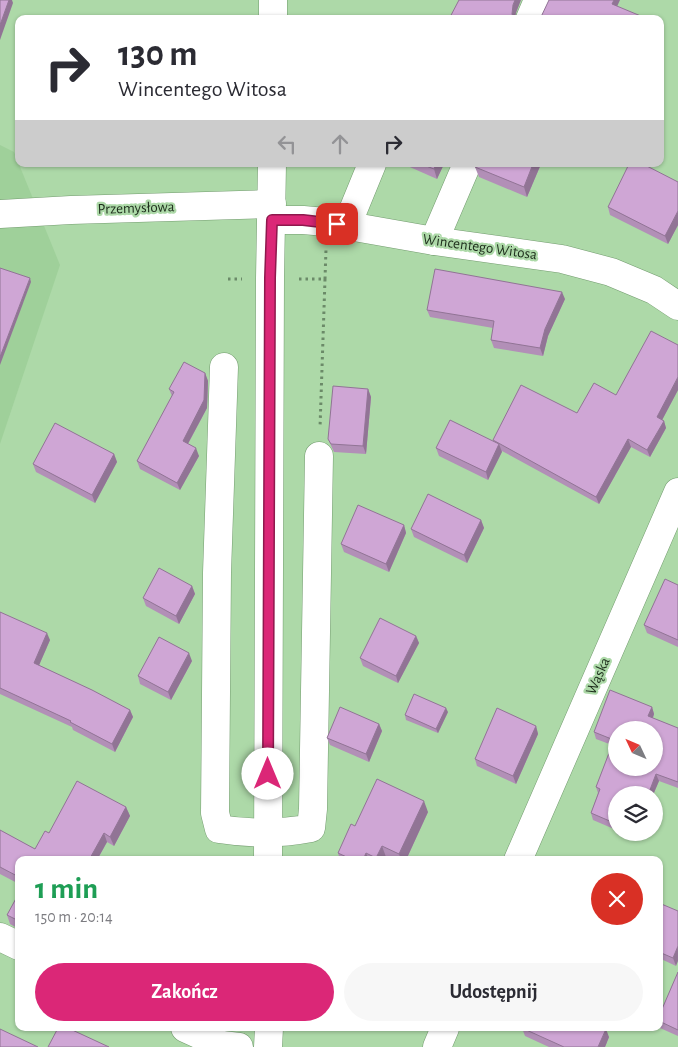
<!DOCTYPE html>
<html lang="pl">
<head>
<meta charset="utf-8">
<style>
	body { margin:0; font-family:"Alegreya Sans",sans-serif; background:#f7f7f7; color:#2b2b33; height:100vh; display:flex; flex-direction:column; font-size:19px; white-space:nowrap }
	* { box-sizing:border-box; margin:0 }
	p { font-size:16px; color:#7c7c81 }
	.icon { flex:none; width:28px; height:28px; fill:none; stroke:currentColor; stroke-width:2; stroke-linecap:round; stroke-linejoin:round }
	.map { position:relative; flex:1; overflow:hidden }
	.panel { position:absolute; left:15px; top:856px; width:648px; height:175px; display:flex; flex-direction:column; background:#fff; border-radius:10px; box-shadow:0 1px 4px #0004 }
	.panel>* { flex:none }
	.guide { position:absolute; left:15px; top:15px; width:649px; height:152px; border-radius:10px; box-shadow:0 1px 4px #0004; background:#fff; color:#2b2b33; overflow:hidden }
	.needle { width:32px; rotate:314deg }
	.tools { position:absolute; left:608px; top:721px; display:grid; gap:10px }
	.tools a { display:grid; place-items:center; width:55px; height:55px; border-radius:50%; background:#fff; box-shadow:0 1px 4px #0004; font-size:25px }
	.pin { position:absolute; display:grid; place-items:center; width:42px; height:42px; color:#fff; margin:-21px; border-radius:10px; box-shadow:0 2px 8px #0006 }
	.me { position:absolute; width:55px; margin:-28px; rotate:0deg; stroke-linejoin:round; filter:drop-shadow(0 0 4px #0008) }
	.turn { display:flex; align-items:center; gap:18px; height:105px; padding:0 20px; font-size:22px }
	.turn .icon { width:65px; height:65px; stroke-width:2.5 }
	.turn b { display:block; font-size:35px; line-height:42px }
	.lanes { display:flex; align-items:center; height:48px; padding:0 20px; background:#0003; justify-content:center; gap:25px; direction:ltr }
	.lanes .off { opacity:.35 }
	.round { display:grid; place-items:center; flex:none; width:52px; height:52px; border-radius:26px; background:#f7f7f7 }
	.head { display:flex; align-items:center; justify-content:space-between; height:85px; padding:0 20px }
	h1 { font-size:30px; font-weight:600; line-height:38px; color:#1e9e55 }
	.primary-button { display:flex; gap:10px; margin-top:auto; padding:10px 20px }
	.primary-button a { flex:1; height:58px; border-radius:30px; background:#db2777; color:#fff; font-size:20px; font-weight:600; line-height:58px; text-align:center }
	.primary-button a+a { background:#f7f7f7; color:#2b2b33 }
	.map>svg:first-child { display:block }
</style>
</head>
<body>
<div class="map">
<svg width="678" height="1047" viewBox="0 0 678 1047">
	<rect width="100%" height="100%" fill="#add9a8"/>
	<path fill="#9fd09a" d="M0,145L14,152L60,265L0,444Z"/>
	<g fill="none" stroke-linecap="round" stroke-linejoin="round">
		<g stroke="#739c6f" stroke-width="29">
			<g id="minor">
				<path d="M273,19V0"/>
				<path d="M530,19L538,0"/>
				<path d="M0,214L71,210L272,204"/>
				<path d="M272,220H303L326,222L434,241L562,259L611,272L654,290L678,306"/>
				<path d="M347,225L372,164"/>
				<path d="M434,241L467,164"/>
				<path d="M224,367L217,573L215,813L219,829C250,834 280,834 311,828L313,809L319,456"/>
				<path d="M268,860L270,278L272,164"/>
				<path d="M518,860L678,492"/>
				<path d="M0,937L19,946"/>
				<path d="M185,1028L222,1045L239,1047"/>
				<path d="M268,1047L269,1028"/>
				<path d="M437,1047L445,1028"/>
			</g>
		</g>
		<g stroke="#6b8a68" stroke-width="3" stroke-dasharray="2.5 4" stroke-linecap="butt">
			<path d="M228,279H242"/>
			<path d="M299,279H325L320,428"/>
			<path d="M325,279L326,249"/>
		</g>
		<use href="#minor" stroke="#fff" stroke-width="28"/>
	</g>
	<g fill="#b28fb7">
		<path d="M403,164H444L437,179Z"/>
		<path d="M476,164H541L527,197L479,177L475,167Z"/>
		<path d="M678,182V225L668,244L610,215L608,207Z"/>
		<path d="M565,299L548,336L543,356L494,348L491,340L493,328L430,317L427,310Z"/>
		<path d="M205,373L208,381L207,408L188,444L199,456L180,490L140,469L137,461L172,396L169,389Z"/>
		<path d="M368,389L371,397L366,454L334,452L328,439Z"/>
		<path d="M678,390L662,420L664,421L666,428L650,457L631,447L599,504L502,451L488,480L439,456L436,448L494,441L577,413L616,395Z"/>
		<path d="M114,454L117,462L95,503L36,472L33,464Z"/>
		<path d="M481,520L484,528L467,563L414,537L411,529Z"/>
		<path d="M404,525L406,533L389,572L344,552L341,544Z"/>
		<path d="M678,585V647L647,633L644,625Z"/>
		<path d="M192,586L195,594L179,624L146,606L143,598Z"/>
		<path d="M0,612L50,640L39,665L130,710L133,717L115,752L73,730L72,727L0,694Z"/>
		<path d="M416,636L419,643L398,683L363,666L360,658Z"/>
		<path d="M192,661L171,700L140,684L138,676Z"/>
		<path d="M652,707L654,714L653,718L678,728V788L659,781L653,795H616V832L614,829L593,820L591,813L598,793L596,787L612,745L596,739L594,732Z"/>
		<path d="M448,712L438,733L406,720L405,715Z"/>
		<path d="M379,724L382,731L369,762L330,745L327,738Z"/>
		<path d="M536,726L538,734L516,784L477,766L475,759Z"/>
		<path d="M126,807L130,816L114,846L107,842L97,860H19V884L0,874V830L35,849L49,833Z"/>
		<path d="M428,812L406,860H392L386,857L384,860H340L338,853L355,826Z"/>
		<path d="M616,832H624L618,835Z"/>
		<path d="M19,893V929L10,924L7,915Z"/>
		<path d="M659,903L676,966L659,958Z"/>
		<path d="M678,972V1036L660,1028L659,1025V1016Z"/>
		<path d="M522,1028L609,1037L605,1047H549L525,1036Z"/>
	</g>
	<g fill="#917495">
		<path d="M9,0H12L13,3L0,40V25Z"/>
		<path d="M515,0H521L516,13L515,19H514L512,14L513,5Z"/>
		<path d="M614,0H620L615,11L612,4Z"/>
		<path d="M436,164H444L437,179L434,169Z"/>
		<path d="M533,164H541L527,197L524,187Z"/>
		<path d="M678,211V225L668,244L665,236Z"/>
		<path d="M30,278L31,282L0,365V357Z"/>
		<path d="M562,292L565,299L548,336L543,356L540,348L545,329Z"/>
		<path d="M205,373L208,381L207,408L185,449L183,441Z"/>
		<path d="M678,377V390L660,424L657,417Z"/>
		<path d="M368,389L371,397L366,454L363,446Z"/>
		<path d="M664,421L666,428L650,457L647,450Z"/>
		<path d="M628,439L631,447L599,504L596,497Z"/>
		<path d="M499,444L502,452L488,480L486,472Z"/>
		<path d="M196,448L199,456L180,490L177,483Z"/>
		<path d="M114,454L117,462L95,503L92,495Z"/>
		<path d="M481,520L484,528L467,563L464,555Z"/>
		<path d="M404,525L406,533L389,572L386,564Z"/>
		<path d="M192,586L195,594L179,624L176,616Z"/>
		<path d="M47,633L50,640L37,670L34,663Z"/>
		<path d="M416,636L419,643L398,683L396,676Z"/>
		<path d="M189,653L192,661L171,700L168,692Z"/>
		<path d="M652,707L654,714L651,723L648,716Z"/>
		<path d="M446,708L448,712L438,733L436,729Z"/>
		<path d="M130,710L133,717L115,752L112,744Z"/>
		<path d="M379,724L382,731L369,762L366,754Z"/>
		<path d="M536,726L538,734L516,784L513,776Z"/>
		<path d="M656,774L659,781L653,795H648Z"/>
		<path d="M424,801L428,812L406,860H401L399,854Z"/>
		<path d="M126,807L130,816L114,846L110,837Z"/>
		<path d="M104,833L107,842L97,860H89Z"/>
		<path d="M382,846L386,857L384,860H377L376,858Z"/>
		<path d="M366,853L369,860H363Z"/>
		<path d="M678,946V961L676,966L673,958Z"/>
		<path d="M606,1029L609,1037L605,1047H598Z"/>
	</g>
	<g fill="#cfa6d5" stroke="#917495" fill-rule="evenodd">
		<path d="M0,0H9L0,25Z"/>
		<path d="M459,0H515L513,5L512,14L514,19H449Z"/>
		<path d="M549,0H614L612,4L648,19H540Z"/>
		<path d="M421,164H436L434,169Z"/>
		<path d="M476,164H533L524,187L475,167Z"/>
		<path d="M629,164H643L678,182V211L665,236L608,207Z"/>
		<path d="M0,268L30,278L0,357Z"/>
		<path d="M435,269L562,292L545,329L540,348L491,340L494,321L427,310Z"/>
		<path d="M651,331L678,345V377L657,417L664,421L647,450L628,439L596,497L493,440L521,385L577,413L594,383L616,395Z"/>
		<path d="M184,362L205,373L204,400L183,441L196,448L177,483L137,461L174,392L169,389Z"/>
		<path d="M333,386L368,389L363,446L331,444L328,439Z"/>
		<path d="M450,420L499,444L486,472L436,448Z"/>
		<path d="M55,423L114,454L92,495L33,464Z"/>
		<path d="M428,494L481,520L464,555L411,529Z"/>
		<path d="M358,505L404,525L386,564L341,544Z"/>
		<path d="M159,568L192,586L176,616L143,598Z"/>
		<path d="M665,579L678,585V640L644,625Z"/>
		<path d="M0,612L47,633L34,663L92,690L130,710L112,744L70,722L71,721L0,688Z"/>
		<path d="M380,618L416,636L396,676L360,658Z"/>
		<path d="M159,637L189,653L168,692L138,676Z"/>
		<path d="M610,690L652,707L648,716L678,728V782L656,774L648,795H616V828H615L612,822L591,813L600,789L596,787L614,740L594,732ZM616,730H654V768H616Z"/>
		<path d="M414,694L446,708L436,729L405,715Z"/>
		<path d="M340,707L379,724L366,754L327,738Z"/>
		<path d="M497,708L536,726L513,776L475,759Z"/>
		<path d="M377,779L424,801L399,854L382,846L376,858L366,853L363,860H353L338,853L351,824L355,826Z"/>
		<path d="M77,781L126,807L110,837L104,833L89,860H19V877L0,867V830L35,849L45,831L49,833Z"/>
		<path d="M19,893V921L7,915Z"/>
		<path d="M659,903L678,911V946L673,958L659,952Z"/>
		<path d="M678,972V1030L659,1021V1016Z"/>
		<path d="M58,1028H68L109,1047H48Z"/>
		<path d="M522,1028H602L606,1029L598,1047H564Z"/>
		<path d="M0,1029L38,1047H0Z"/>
	</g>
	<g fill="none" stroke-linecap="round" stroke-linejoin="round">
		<g stroke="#8e194d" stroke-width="12">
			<path id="route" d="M268,774L270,278L272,220H303L337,224"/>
		</g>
		<use href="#route" stroke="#db2777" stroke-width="9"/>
	</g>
	<g text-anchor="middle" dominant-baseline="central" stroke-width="4.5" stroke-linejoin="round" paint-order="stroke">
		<g font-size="15" fill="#1d2d1b" stroke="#add9a8">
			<text transform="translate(136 208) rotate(-2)">Przemysłowa</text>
			<text transform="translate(480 247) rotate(8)">Wincentego Witosa</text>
			<text transform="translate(598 676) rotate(-66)">Wąska</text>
		</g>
	</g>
</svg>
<div class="tools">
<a><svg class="needle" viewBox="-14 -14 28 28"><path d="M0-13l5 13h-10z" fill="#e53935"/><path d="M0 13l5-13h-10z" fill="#7c7c81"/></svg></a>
<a><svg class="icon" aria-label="layers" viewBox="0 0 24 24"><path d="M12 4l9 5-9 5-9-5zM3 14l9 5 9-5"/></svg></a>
</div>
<div class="pin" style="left:337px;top:224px;background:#d93025"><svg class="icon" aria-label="arrive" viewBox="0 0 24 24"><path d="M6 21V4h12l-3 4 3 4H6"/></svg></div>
<svg class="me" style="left:268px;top:774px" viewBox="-20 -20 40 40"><circle r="19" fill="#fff"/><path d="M0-13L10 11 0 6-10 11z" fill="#db2777"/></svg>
<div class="guide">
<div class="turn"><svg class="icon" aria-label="right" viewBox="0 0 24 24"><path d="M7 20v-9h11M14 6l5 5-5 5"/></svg><div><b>130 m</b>Wincentego Witosa</div></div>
<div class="lanes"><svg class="icon off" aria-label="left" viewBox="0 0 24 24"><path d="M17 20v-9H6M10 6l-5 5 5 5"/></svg><svg class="icon off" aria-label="ahead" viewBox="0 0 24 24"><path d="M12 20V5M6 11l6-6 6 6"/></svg><svg class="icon" aria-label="right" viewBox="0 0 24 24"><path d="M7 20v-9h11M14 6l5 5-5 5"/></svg></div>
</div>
<section class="panel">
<div class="head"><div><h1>1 min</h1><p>150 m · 20:14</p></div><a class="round" style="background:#d93025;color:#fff"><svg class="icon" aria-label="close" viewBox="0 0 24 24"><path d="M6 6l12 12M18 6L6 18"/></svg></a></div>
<div class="primary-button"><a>Zakończ</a><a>Udostępnij</a></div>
</section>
</div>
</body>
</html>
